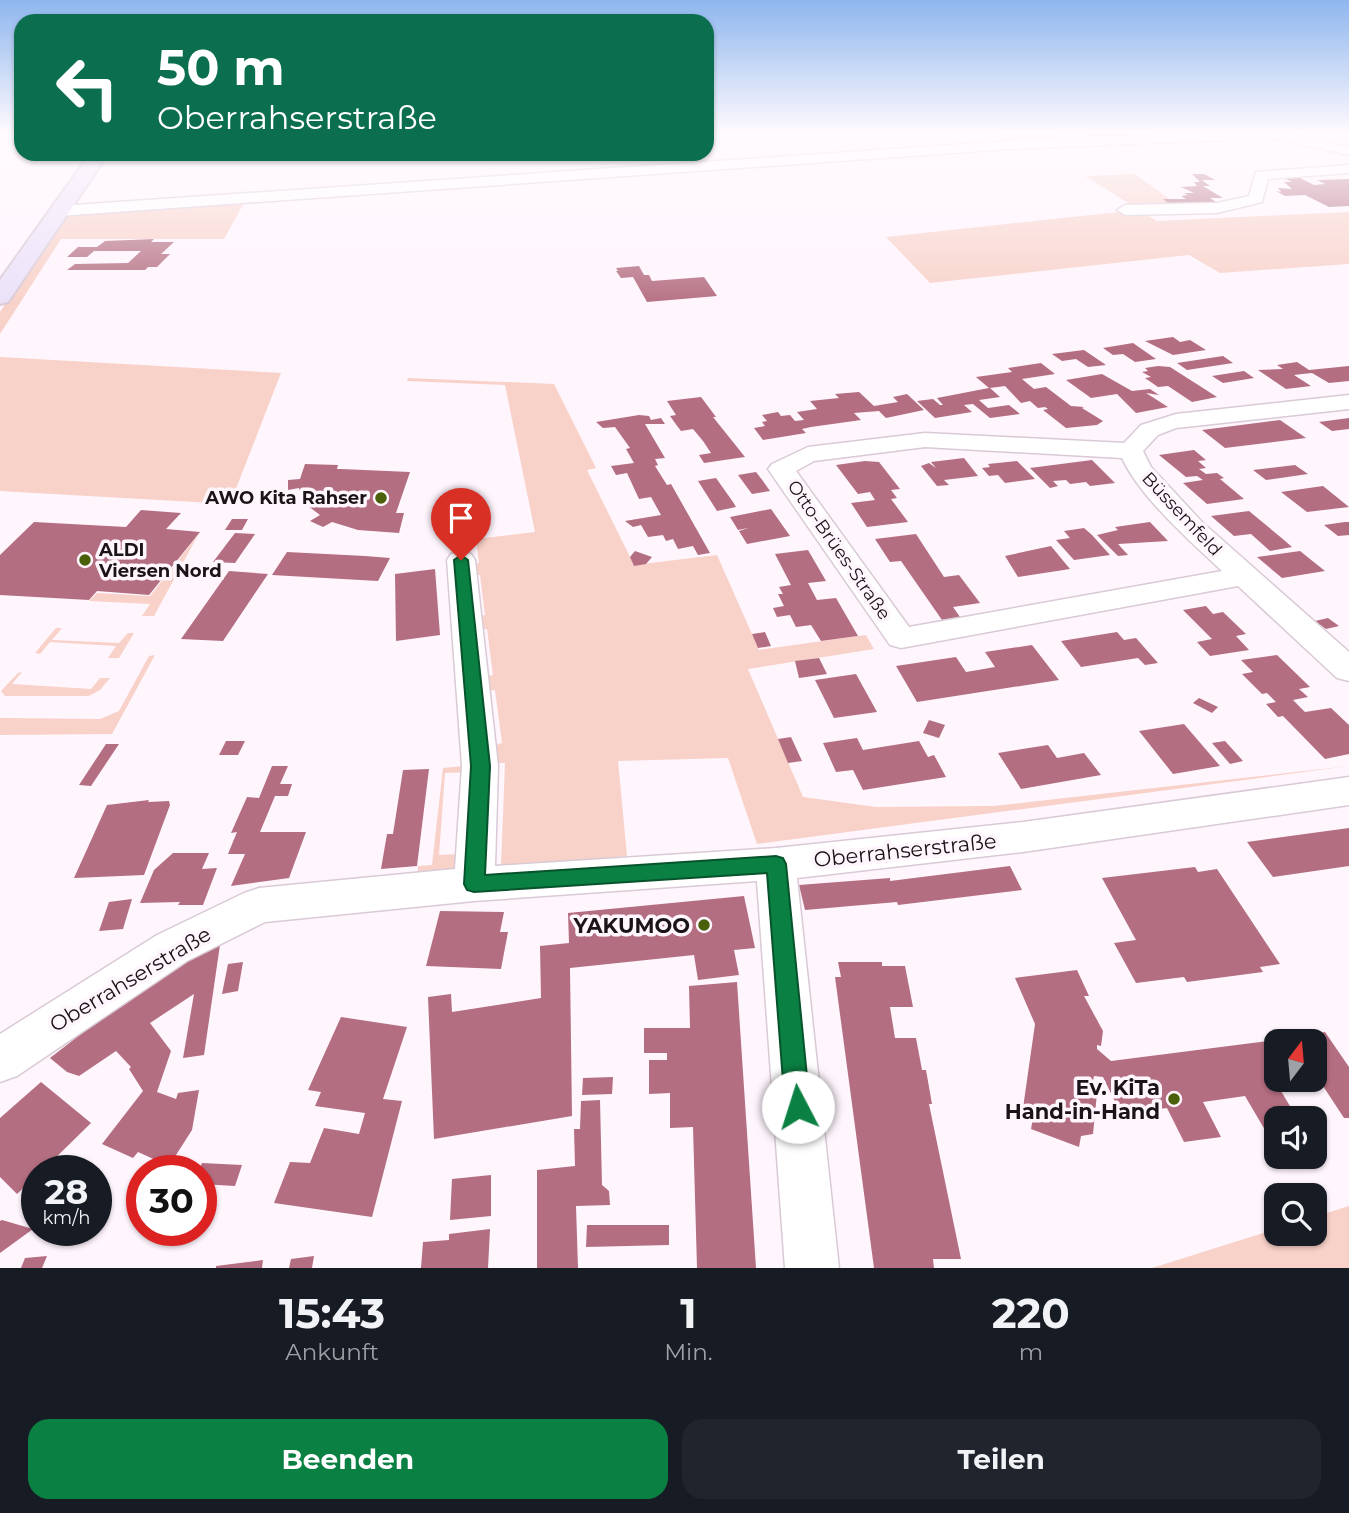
<!DOCTYPE html>
<html lang="de">
<head>
<meta charset="utf-8">
<style>
	body { margin:0; font-family:Montserrat,sans-serif; background:#20242c; color:#f1f3f6; height:100vh; display:flex; flex-direction:column; font-size:26px; white-space:nowrap }
	* { box-sizing:border-box; margin:0 }
	p { font-size:23px; color:#9ea1a6 }
	.icon { flex:none; width:38px; height:38px; fill:none; stroke:currentColor; stroke-width:2; stroke-linecap:round; stroke-linejoin:round }
	.map { position:relative; height:1268px; overflow:hidden }
	.side { display:flex; flex-direction:column; background:#171b24; flex:1 }
	.side>* { flex:none }
	.hud { position:absolute; left:14px; top:14px; width:700px; height:147px; border-radius:21px; box-shadow:0 2px 5px #0004; background:#0b6e4f; color:#fff; overflow:hidden }
	.needle { width:46px; rotate:16deg }
	.controls { position:absolute; left:1264px; top:1029px; display:grid; gap:14px }
	.controls a { display:grid; place-items:center; width:63px; height:63px; border-radius:14px; background:#171b24; box-shadow:0 2px 5px #0004; font-size:35px }
	.speed { position:absolute; left:21px; top:1155px; display:flex; gap:14px; font-size:35px; font-weight:700; text-align:center }
	.speed>* { display:grid; place-content:center; width:91px; height:91px; border-radius:50%; background:#171b24; box-shadow:0 2px 5px #0004; line-height:1 }
	.speed small { font-size:18px; font-weight:400 }
	.speed .limit { border:10px solid #d22; background:#fff; color:#111 }
	.pin { position:absolute; display:grid; place-items:center; width:60px; height:60px; color:#fff; margin:-72px -30px; border-radius:50% 50% 50% 0; rotate:-45deg; box-shadow:0 0 7px #0007 }
	.pin .icon { rotate:45deg }
	.me { position:absolute; width:77px; margin:-38px; rotate:355deg; stroke-linejoin:round; filter:drop-shadow(0 0 5px #0008) }
	.turn { display:flex; align-items:center; gap:24px; height:147px; padding:0 28px; font-size:32px }
	.turn .icon { width:91px; height:91px; stroke-width:2.5 }
	.turn b { display:block; font-size:49px; line-height:60px }
	.eta { display:flex; justify-content:space-evenly; align-items:center; height:119px; text-align:center }
	.eta b { font-size:42px; font-weight:700; line-height:49px }
	.primary-button { display:flex; gap:14px; margin-top:auto; padding:14px 28px }
	.primary-button a { flex:1; height:80px; border-radius:21px; background:#0b8043; color:#fff; font-size:28px; font-weight:700; line-height:80px; text-align:center }
	.primary-button a+a { background:#20242c; color:#f1f3f6 }
	.map>svg:first-child { display:block }
</style>
</head>
<body>
<div class="map">
<svg width="1349" height="1268" viewBox="0 0 1349 1268">
	<rect width="100%" height="100%" fill="#fff5fd"/>
	<g fill="#f8d1c8">
		<path d="M991,131H1048L1063,142L1010,144Z"/>
		<path d="M1135,174L1182,208L1138,209L1085,176Z"/>
		<path d="M246,199L224,239H61L0,334V312L64,216Z"/>
		<path d="M1119,212H1142L1157,221L1349,212V264L1220,273L1189,255L930,283L886,237Z"/>
		<path d="M0,357L281,373L230,504L0,491Z"/>
		<path d="M408,378L554,384L596,468L587,470L634,565L717,555L759,650L866,635L874,649L748,669L803,797L876,807L993,806L1349,766L757,844L728,758L618,761L627,856L501,867L505,763H493L491,746L502,743L495,690L485,691L483,677L493,675L487,629H479L478,617L485,615L480,575L471,576L469,565L479,563L476,539L535,532L505,385L407,381Z"/>
		<path d="M198,535L154,616H142L150,604L89,601L97,593L150,596Z"/>
		<path d="M56,628H62L52,640L119,643L128,633H134L119,658H108L116,646L50,642L40,654L35,653Z"/>
		<path d="M453,649L470,772L445,773L439,855L460,854L458,871L417,876L418,866L432,865L443,768L464,766Z"/>
		<path d="M155,655L112,734L0,735V718L100,719L119,711L149,656Z"/>
		<path d="M22,672L12,684L91,689L100,678H110L100,690L89,696H5L1,691L18,673Z"/>
		<path d="M1349,1206V1268H1152L1276,1229V1234H1314V1217Z"/>
	</g>
	<g fill="#b46e81">
		<path d="M1102,131H1121L1134,138L1098,140L1089,134L1105,132Z"/>
		<path d="M1192,174H1204L1215,180H1202L1210,186H1203L1223,198H1210L1216,202L1209,203L1169,204L1163,199H1186L1181,196L1188,195L1184,193H1194L1181,187L1197,186L1194,182H1200Z"/>
		<path d="M1298,177L1314,185L1325,184L1317,180L1349,179V206L1329,207L1305,195L1285,196L1276,191L1281,192L1278,188L1292,189L1284,182H1292L1284,178Z"/>
		<path d="M154,239L151,242H174L161,254H170L157,267H148L145,270H67L75,264L128,263L141,251H94L87,257H67L78,247H97L105,241Z"/>
		<path d="M639,266L644,275H649L652,281L704,277L717,296L647,302L633,277L621,278L616,271H618L616,268Z"/>
		<path d="M1173,337L1180,342L1190,340L1206,350L1173,355L1145,341Z"/>
		<path d="M1133,343L1156,359L1135,362L1123,354L1113,355L1103,348Z"/>
		<path d="M1084,350L1106,365L1088,367L1076,359L1062,361L1052,354Z"/>
		<path d="M1223,356L1233,363L1187,370L1177,363Z"/>
		<path d="M1297,362L1309,370L1349,366V381L1329,383L1312,373L1302,374L1294,375L1311,386L1286,389L1258,370L1283,369L1277,365Z"/>
		<path d="M1041,363L1055,374L1022,379L1034,389L1046,387L1071,406L1084,407L1082,408L1103,421L1097,425L1066,428L1043,410L1048,409L1045,407L1038,408L1030,401L1021,403L1005,386L990,388L1000,397L979,400L988,408L1009,405L1020,414L990,418L973,404L964,405L972,412L935,418L917,401L933,399L940,405H943L937,398L989,388L976,377L1012,372L1008,368Z"/>
		<path d="M1158,366L1170,367L1217,397L1192,402L1168,386L1158,387L1145,378L1151,377L1142,372L1148,371L1145,368Z"/>
		<path d="M1244,371L1254,378L1223,383L1212,376Z"/>
		<path d="M1102,374L1132,391L1150,389L1159,395L1146,393L1168,407L1136,413L1117,394L1091,398L1066,380Z"/>
		<path d="M859,392L874,406L898,402L893,397L907,394L924,410L886,418L879,411L854,413L861,420L811,427L802,429L806,433L763,440L754,428L765,426L762,422L767,421L762,415L778,412L781,416L790,415L795,421L804,420L797,412L817,409L810,401L839,398L835,394Z"/>
		<path d="M701,397L716,417H713L745,457L704,463L699,455L711,453L703,441L693,429L681,431L675,423L670,416L676,415L667,401Z"/>
		<path d="M639,415L649,416L651,420L661,418L665,424H645L665,458L655,459L658,465L655,466L667,485L671,484L710,553L698,555L693,546L678,549L673,539L666,541L663,535L648,537L641,525L633,527L625,521L661,515L651,497L639,499L627,473L616,475L611,466L634,463L626,449L630,448L615,427L603,428L596,422Z"/>
		<path d="M1349,418V429L1332,431L1319,422Z"/>
		<path d="M1280,420L1306,438L1225,448L1202,430Z"/>
		<path d="M1194,450L1206,460L1198,461L1206,468L1199,469L1206,474L1217,473L1224,478L1220,479L1244,499L1207,504L1183,483L1203,480L1197,476L1186,477L1159,455Z"/>
		<path d="M964,458L978,476L944,480L949,485L937,486L921,466L929,463L936,468L931,462Z"/>
		<path d="M1092,460L1115,483L1090,486L1086,482L1070,484L1066,480L1053,481L1058,486L1050,488L1030,468Z"/>
		<path d="M865,461L879,462L900,489L891,490L897,498L891,499L908,522L867,527L851,503L875,500L870,492L858,494L836,465Z"/>
		<path d="M1017,461L1035,479L1005,483L998,475L989,476L982,468L990,467L988,464Z"/>
		<path d="M305,464L338,465L337,469H341L410,472L396,513H404L399,533L358,530L332,522L323,527L310,521L320,515L304,503L299,488L288,490V480L300,479Z"/>
		<path d="M1295,465L1308,474L1266,480L1253,470Z"/>
		<path d="M756,472L763,481L770,491L752,494L738,475Z"/>
		<path d="M716,478L733,502L736,507L717,511L698,481Z"/>
		<path d="M1323,486L1349,507L1307,512L1281,492Z"/>
		<path d="M771,509L790,536L747,544L739,531L748,528L738,530L730,517Z"/>
		<path d="M141,510L181,513L166,529L200,532L149,595L97,591L89,600L0,595V555L34,522L126,527Z"/>
		<path d="M1249,511L1284,540L1292,547L1270,551L1251,534L1234,536L1211,516Z"/>
		<path d="M232,519H248L242,530H225Z"/>
		<path d="M1150,522L1168,541L1118,544L1128,555L1118,556L1097,535L1118,530L1115,527Z"/>
		<path d="M1345,522H1349V535L1338,536L1324,525Z"/>
		<path d="M1084,528L1092,535L1110,555L1074,560L1056,540L1070,538L1064,531Z"/>
		<path d="M235,533L255,534L235,563L213,562Z"/>
		<path d="M916,534L944,577L959,575L980,603L953,607L960,617L942,620L901,561L890,562L875,539Z"/>
		<path d="M1051,546L1070,569L1018,577L1005,556Z"/>
		<path d="M808,550L826,581L808,583L817,600L836,598L858,636L821,641L811,625L796,627L790,615L777,617L773,608L784,606L778,594H783L779,587L791,585L775,554Z"/>
		<path d="M635,551L652,557L646,564L634,566L630,557Z"/>
		<path d="M1300,551L1325,571L1282,578L1257,557Z"/>
		<path d="M287,552L365,556L390,558L378,581L272,575Z"/>
		<path d="M435,569L440,635L396,641L395,574Z"/>
		<path d="M229,571L268,574L223,641L181,639Z"/>
		<path d="M1206,606L1213,614L1223,612L1246,634L1236,636L1249,650L1210,656L1197,642L1212,639L1183,610Z"/>
		<path d="M1328,618L1339,626L1326,629L1315,621Z"/>
		<path d="M765,632L771,646L758,648L752,634Z"/>
		<path d="M1117,632L1124,640L1136,638L1158,663L1145,665L1138,658L1081,667L1061,641Z"/>
		<path d="M1032,645L1059,680L917,702L896,666L956,657L966,672L978,670L995,667L985,652Z"/>
		<path d="M1277,655L1310,687L1299,689L1308,697L1293,700L1305,712L1331,708L1349,725V754L1325,759L1283,716L1278,717L1266,704L1276,702L1267,693L1262,694L1242,674L1253,672L1241,660Z"/>
		<path d="M819,658L827,674L799,678L795,661Z"/>
		<path d="M856,674L877,712L834,718L815,680Z"/>
		<path d="M1199,698L1218,707L1212,713L1193,703Z"/>
		<path d="M929,720L945,725L939,738L923,733Z"/>
		<path d="M1184,724L1220,766L1173,774L1139,731Z"/>
		<path d="M791,737L802,761L788,763L778,739Z"/>
		<path d="M857,738L863,750L919,741L928,757L934,755L946,777L863,790L853,770L836,772L823,743Z"/>
		<path d="M226,741H245L238,755H219Z"/>
		<path d="M1225,741L1243,761L1230,764L1212,743Z"/>
		<path d="M106,744H119L91,786L79,785Z"/>
		<path d="M1048,745L1057,758L1084,753L1101,775L1021,789L998,753Z"/>
		<path d="M272,766H288L280,784H292L288,796H275L260,832H306L289,878L231,886L245,854H228L237,832L231,833L247,797L259,798Z"/>
		<path d="M429,769L417,866L381,869L387,834H393L403,770Z"/>
		<path d="M149,800L148,802L169,801L170,805L144,875L74,878L107,805Z"/>
		<path d="M1349,828V866L1273,877L1247,842Z"/>
		<path d="M173,853H209L202,869L217,868L203,905H178L180,902L140,903L154,870Z"/>
		<path d="M1010,866L1022,890L898,905L897,902L805,910L799,885L890,878V881Z"/>
		<path d="M1195,867L1198,872L1217,869L1280,964L1260,967L1263,972L1187,982L1184,977L1136,983L1114,943L1136,940L1102,878Z"/>
		<path d="M744,896L755,948L734,950L739,975L698,980L694,955L570,968L572,1116L434,1139L428,997L451,994L452,1012L541,998L540,946L569,943L568,913Z"/>
		<path d="M132,899L123,929L99,931L109,902Z"/>
		<path d="M440,911L504,912L500,932H508L501,969L426,966Z"/>
		<path d="M221,938L204,1055L183,1058L194,994L150,1023L171,1051L157,1092L176,1099L178,1093L199,1090L192,1130L169,1166L138,1152L133,1158L102,1144L143,1091L129,1069L131,1067L116,1051L79,1076L67,1072L50,1058L121,1003Z"/>
		<path d="M243,962L238,991L222,994L228,964Z"/>
		<path d="M838,962H882V966H905L913,1007H890L895,1038H916L922,1070H926L932,1104H929L961,1259H933L934,1268H874L835,977H841Z"/>
		<path d="M1077,970L1089,996H1084L1103,1031L1101,1046L1097,1045V1049L1111,1061L1276,1040V1080H1314V1041L1280,1040L1325,1032L1349,1067V1118H1344L1323,1086L1281,1091L1297,1118H1276V1128L1265,1130L1245,1096L1203,1102L1221,1137L1184,1142L1167,1108L1121,1114L1103,1077L1094,1076L1093,1081L1098,1083L1093,1134L1081,1136L1079,1147L1031,1129L1034,1112L1023,1108L1035,1024L1015,978Z"/>
		<path d="M737,982L756,1268H697L693,1127L670,1128V1093L649,1094V1060H667V1053H644V1028H690L689,986Z"/>
		<path d="M341,1017L407,1027L383,1099L402,1101L372,1217L274,1203L290,1162L310,1163L324,1128L359,1134L365,1113L315,1106L321,1092L308,1090Z"/>
		<path d="M613,1077L612,1094L582,1095L583,1078Z"/>
		<path d="M41,1082L91,1123L42,1171H37V1175L17,1194L0,1177V1118Z"/>
		<path d="M600,1100L602,1185L609,1191L610,1205L576,1206L578,1268H537V1170L575,1166L574,1129H580L581,1101Z"/>
		<path d="M202,1163L242,1165L235,1186L201,1184L199,1171Z"/>
		<path d="M491,1175V1216L450,1220L452,1179Z"/>
		<path d="M2,1220L33,1229L0,1253V1221Z"/>
		<path d="M587,1225H669V1245L586,1247Z"/>
		<path d="M490,1229L488,1268H421L423,1242L449,1240V1234Z"/>
		<path d="M47,1256L42,1268H21L25,1258Z"/>
		<path d="M314,1256L312,1268H289L291,1259Z"/>
		<path d="M263,1260L262,1268H216V1266Z"/>
	</g>
	<g fill="none" stroke-linecap="round" stroke-linejoin="round">
		<g stroke="#d9cad6" stroke-width="3">
			<g id="minor">
				<path d="M1277,131L1349,147V155L1274,138L1009,149L59,216L51,211L59,206L1009,141Z"/>
				<path d="M1349,165V173L1268,179L1262,202L1217,213L1125,215L1117,210L1125,205L1217,203L1249,196L1256,172Z"/>
				<path d="M1349,395V409L1176,428L1158,435L1143,451L1151,467L1202,522L1349,652V681L1337,678L1238,586L901,648L890,645L768,469L772,464L808,447L925,433L1124,443L1141,425L1176,414ZM925,447L1122,458C1140,497 1190,541 1222,571L909,627L796,471L814,461Z"/>
				<path d="M461,551L471,554L475,560L498,766L495,866L776,848L1023,822L1349,777V805L1023,852L797,878L839,1268H785L757,881L474,901L265,922L187,961L17,1076L0,1082V1034L157,935L244,893L259,888L455,869L462,766L447,560L451,554Z"/>
			</g>
		</g>
		<g stroke="#d9cad6" stroke-width="4">
			<path id="secondary" d="M90,154H108L8,302L0,304V280Z"/>
		</g>
		<use href="#minor" fill="#fff" fill-rule="evenodd"/>
		<use href="#secondary" fill="#eae1f8" fill-rule="evenodd"/>
	</g>
	<linearGradient id="sky" x2="0" y2="1"><stop stop-color="#8eb6ee"/><stop offset="0.43" stop-color="#fffafe"/><stop offset="1" stop-color="#fffafe" stop-opacity="0"/></linearGradient>
	<rect width="1349" height="308" fill="url(#sky)"/>
	<path fill="#0b8043" stroke="#07532c" stroke-width="2" d="M461,555L468,560L490,766L485,875L776,856L783,858L786,864L810,1107L806,1115L798,1119L789,1115L785,1107L767,873L474,892L467,890L464,884L471,766L454,560Z"/>
	<g fill="#4b600a" stroke="#fff5fd" stroke-width="2.5">
		<circle cx="381" cy="498" r="7"/>
		<circle cx="85" cy="560" r="7"/>
		<circle cx="704" cy="925" r="7"/>
		<circle cx="1174" cy="1099" r="7"/>
	</g>
	<g text-anchor="middle" dominant-baseline="central" stroke-width="7" stroke-linejoin="round" paint-order="stroke">
		<g font-size="18" font-weight="bold" fill="#1a1419" stroke="#fff5fd" text-anchor="end">
			<text x="367" y="498">AWO Kita Rahser</text>
			<text x="99" y="550" text-anchor="start">ALDI<tspan x="99" dy="21">Viersen Nord</tspan></text>
		</g>
		<g font-size="18" fill="#1a1419" stroke="#fff5fd">
			<text transform="translate(1182 514) rotate(47)">Büssemfeld</text>
			<text transform="translate(839 550) rotate(55)">Otto-Brües-Straße</text>
		</g>
		<g font-size="21" fill="#1a1419" stroke="#fff5fd">
			<text transform="translate(905 850) rotate(-6)">Oberrahserstraße</text>
			<text transform="translate(130 979) rotate(-31)">Oberrahserstraße</text>
		</g>
		<g font-size="21" font-weight="bold" fill="#1a1419" stroke="#fff5fd" text-anchor="end">
			<text x="690" y="925">YAKUMOO</text>
			<text x="1160" y="1087">Ev. KiTa<tspan x="1160" dy="24">Hand-in-Hand</tspan></text>
		</g>
	</g>
</svg>
<div class="controls">
<a><svg class="needle" viewBox="-14 -14 28 28"><path d="M0-13l5 13h-10z" fill="#e53935"/><path d="M0 13l5-13h-10z" fill="#9ea1a6"/></svg></a>
<a><svg class="icon" aria-label="sound" viewBox="0 0 24 24"><path d="M4 9h4l5-4v14l-5-4H4zM17 9q2 3 0 6"/></svg></a>
<a><svg class="icon" aria-label="search" viewBox="0 0 24 24"><circle cx="10" cy="10" r="6"/><path d="M15 15l6 6"/></svg></a>
</div>
<div class="speed"><div>28<small>km/h</small></div><div class="limit">30</div></div>
<div class="pin" style="left:461px;top:560px;background:#d93025"><svg class="icon" aria-label="arrive" viewBox="0 0 24 24"><path d="M6 21V4h12l-3 4 3 4H6"/></svg></div>
<svg class="me" style="left:798px;top:1107px" viewBox="-20 -20 40 40"><circle r="19" fill="#fff"/><path d="M0-13L10 11 0 6-10 11z" fill="#0b8043"/></svg>
<div class="hud">
<div class="turn"><svg class="icon" aria-label="left" viewBox="0 0 24 24"><path d="M17 20v-9H6M10 6l-5 5 5 5"/></svg><div><b>50 m</b>Oberrahserstraße</div></div>
</div>
</div>
<section class="side">
<div class="eta">
<div><b>15:43</b><p>Ankunft</p></div>
<div><b>1</b><p>Min.</p></div>
<div><b>220</b><p>m</p></div>
</div>
<div class="primary-button"><a>Beenden</a><a>Teilen</a></div>
</section>
</body>
</html>
